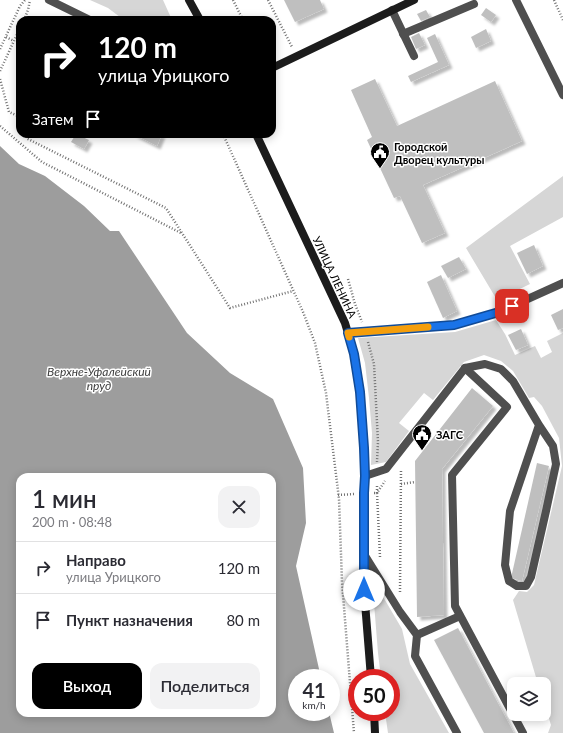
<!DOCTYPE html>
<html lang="ru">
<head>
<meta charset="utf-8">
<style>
	body { margin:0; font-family:Lato,sans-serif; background:#f2f2f3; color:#2b2b33; height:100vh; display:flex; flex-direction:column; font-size:15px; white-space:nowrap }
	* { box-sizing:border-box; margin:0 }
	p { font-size:13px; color:#7c7c81 }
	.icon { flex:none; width:22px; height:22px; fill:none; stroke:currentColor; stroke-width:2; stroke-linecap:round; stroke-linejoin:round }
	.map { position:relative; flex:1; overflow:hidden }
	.drawer { position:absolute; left:16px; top:473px; width:260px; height:244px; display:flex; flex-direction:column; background:#fff; border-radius:12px; box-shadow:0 2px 10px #0003 }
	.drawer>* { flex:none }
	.banner { position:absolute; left:16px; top:16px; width:260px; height:122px; border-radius:12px; box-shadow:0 2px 10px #0003; background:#000; color:#fff; overflow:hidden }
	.controls { position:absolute; left:507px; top:677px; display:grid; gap:8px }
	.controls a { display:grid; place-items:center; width:44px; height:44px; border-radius:8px; background:#fff; box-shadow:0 2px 10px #0003; font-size:20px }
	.speed { position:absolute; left:288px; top:669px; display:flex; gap:8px; font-size:20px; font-weight:700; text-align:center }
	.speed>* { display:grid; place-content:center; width:52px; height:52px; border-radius:50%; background:#fff; box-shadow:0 2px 10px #0003; line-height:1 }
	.speed small { font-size:10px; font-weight:400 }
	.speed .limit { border:6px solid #d22; background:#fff; color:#111 }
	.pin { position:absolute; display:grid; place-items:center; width:34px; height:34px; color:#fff; margin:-17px; border-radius:8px; box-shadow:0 2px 6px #0006 }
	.me { position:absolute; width:44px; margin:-22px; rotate:0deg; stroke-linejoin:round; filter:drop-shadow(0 0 3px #0008) }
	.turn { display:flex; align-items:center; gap:14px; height:84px; padding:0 16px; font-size:18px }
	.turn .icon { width:52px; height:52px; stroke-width:2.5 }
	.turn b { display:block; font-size:28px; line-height:34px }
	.then { display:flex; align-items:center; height:38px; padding:0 16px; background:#0003; gap:8px; font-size:15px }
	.round { display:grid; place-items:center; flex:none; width:42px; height:42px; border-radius:12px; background:#f2f2f3 }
	.headline { display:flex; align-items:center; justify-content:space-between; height:68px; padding:0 16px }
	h1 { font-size:24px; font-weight:600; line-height:30px }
	.cta { display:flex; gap:8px; margin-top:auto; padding:8px 16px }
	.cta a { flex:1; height:46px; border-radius:12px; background:#000; color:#fff; font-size:16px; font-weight:600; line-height:46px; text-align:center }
	.cta a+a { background:#f2f2f3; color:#2b2b33 }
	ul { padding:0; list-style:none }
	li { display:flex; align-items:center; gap:12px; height:52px; padding:0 16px; border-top:1px solid #e1e1e2 }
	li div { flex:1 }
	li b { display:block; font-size:15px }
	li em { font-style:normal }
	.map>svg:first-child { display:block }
</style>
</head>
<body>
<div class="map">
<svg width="563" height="733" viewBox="0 0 563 733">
	<defs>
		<filter id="shadow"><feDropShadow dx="3.5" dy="3.5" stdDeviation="1" flood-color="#0004"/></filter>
	</defs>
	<rect width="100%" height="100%" fill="#fff"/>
	<g fill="#d6d6d6">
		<path d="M90,0H163L172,20H129L120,17L108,8Z"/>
		<path d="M563,176V217L510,246L530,284L497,300L466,248Z"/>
		<path d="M496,320L505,334L515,355L535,346L541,358L552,352L547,341L563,333V733H548L551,725L544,703V684H538L513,600L519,591L527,592L534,585L562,466L559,438L542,406L534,397L529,398L513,371L501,361L484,355L464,362L433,400L424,393L399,423L409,431L386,462L371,465L372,433L369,398L365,363L358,338L455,332Z"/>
		<path d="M372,578L402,629L410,664L449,733H388L385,712H391V678H381L378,653Z"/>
	</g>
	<path fill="#9d9d9d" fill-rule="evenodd" d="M0,146L19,164L45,176L84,206L110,231H119L187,333L230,373L273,399L303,468L306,523L296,566L321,678H297V712H329L334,733H0ZM20,477H272V713H20Z"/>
	<g fill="#bfbfbf" filter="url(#shadow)">
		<path d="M284,0H320L324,9L295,22Z"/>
		<path d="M486,8L496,15L491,22L481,15Z"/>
		<path d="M426,10L430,17L421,21L417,14Z"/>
		<path d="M486,29L491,41L476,48L471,37Z"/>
		<path d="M419,33L425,45L416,49L411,37Z"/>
		<path d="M435,34L449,65L411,82L408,76L438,62L427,38Z"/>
		<path d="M375,79L397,126L495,81L522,141L423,185L445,233L422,243L400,196L394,198L367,140L372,137L351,90Z"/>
		<path d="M76,134L89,140L84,149L71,142Z"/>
		<path d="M133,134H162L157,146Z"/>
		<path d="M534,245L543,266L527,274L517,253Z"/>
		<path d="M459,257L466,269L448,278L441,266Z"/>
		<path d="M441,275L457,311L443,318L427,282Z"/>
		<path d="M563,309V328L558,330L551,315Z"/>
		<path d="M521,329L528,345L516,350L508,335Z"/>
		<path d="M472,388L493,406L442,469L444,615L417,617L415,461Z"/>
		<path d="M537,463L549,466L522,581L511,578Z"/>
		<path d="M458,628L514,733H484L434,640Z"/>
	</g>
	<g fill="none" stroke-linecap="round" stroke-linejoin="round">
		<g stroke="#717171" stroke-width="2.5" stroke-dasharray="1 2" stroke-linecap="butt">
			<path d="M233,0L243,20"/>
			<path d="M268,0L292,47"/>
			<path d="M554,0L563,20"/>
			<path d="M24,20L28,10L30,0"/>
			<path d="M6,37L14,41"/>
			<path d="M0,49L20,6L25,0"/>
			<path d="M0,71L20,28"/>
			<path d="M0,79L9,112L20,117"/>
			<path d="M0,126L42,162L181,233"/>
			<path d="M27,134L26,138L166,208L230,308L293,291"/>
			<path d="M223,134L303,312L315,343L326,393L339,499L342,582L354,733"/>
			<path d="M348,279L355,304L362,322"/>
			<path d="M368,342L374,364L378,442L377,462"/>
			<path d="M401,484L415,482"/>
			<path d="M374,493H377V485"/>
			<path d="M338,495L355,494"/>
			<path d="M380,557L377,493L385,481"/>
			<path d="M400,592L401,469"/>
		</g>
		<g stroke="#4f4f4f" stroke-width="8">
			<path d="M49,0L90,20"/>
			<path d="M392,10L414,56"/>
			<path d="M403,34L474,4"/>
			<path d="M465,368L485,364L501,369L513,381L539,425L510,511L505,565L509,581L517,586H526L531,577L546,511L556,464L553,446L539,425"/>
			<path d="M365,476L386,469L465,368L507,407L452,475L455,606L523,733"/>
			<path d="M364,554L400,612L417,635L415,656L457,733"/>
			<path d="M417,635L460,616"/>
		</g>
		<g stroke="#4f4f4f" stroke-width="8">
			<path d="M516,0L563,95"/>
			<path d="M348,333L455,325L499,312L563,283"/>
		</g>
		<g stroke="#1c1c1c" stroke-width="8">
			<path d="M189,0L200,20"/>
			<path d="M272,68L414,0"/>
			<path d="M256,134L345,323L354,353L360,392L364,448L365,476L364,493V590L371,678"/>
			<path d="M374,712L375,733"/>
		</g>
	</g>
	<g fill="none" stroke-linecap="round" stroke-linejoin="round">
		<g stroke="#114b97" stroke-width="10">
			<path id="route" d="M364,590V493L365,476L364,448L360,392L354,354L348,333L454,325L499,312L512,306"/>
		</g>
		<use href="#route" stroke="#1a73e8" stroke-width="7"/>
		<path stroke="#f59e0b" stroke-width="7" d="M349,337L348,333L428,327"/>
	</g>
	<defs>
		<g id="civic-pin" transform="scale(1)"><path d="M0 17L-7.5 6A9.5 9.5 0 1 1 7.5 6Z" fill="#000" stroke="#fff"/><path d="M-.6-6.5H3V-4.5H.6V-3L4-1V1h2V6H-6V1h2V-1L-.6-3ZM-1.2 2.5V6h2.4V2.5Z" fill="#fff"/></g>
	</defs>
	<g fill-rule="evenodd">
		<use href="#civic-pin" x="380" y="152"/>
		<use href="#civic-pin" x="422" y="434"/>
	</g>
	<g text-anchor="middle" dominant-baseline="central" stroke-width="3" stroke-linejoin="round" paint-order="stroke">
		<g font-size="11" font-weight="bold" fill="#000" stroke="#fff" text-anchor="start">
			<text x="394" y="146">Городской<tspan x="394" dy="13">Дворец культуры</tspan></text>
			<text x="436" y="434">ЗАГС</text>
		</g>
		<g font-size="11" fill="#000" stroke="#fff">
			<text transform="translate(335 277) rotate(65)">УЛИЦА ЛЕНИНА</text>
		</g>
		<g font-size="12" font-style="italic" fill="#3e3e3e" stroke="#fff">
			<text x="99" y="371">Верхне-Уфалейский<tspan x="99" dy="14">пруд</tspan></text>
		</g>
	</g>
</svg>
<div class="controls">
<a><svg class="icon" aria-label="layers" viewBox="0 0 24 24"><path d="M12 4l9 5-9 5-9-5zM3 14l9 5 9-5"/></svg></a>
</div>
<div class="speed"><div>41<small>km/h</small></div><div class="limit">50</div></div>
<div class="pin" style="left:512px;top:306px;background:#d93025"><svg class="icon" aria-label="arrive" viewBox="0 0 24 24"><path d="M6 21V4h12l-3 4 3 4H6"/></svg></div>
<svg class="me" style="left:364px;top:590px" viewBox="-20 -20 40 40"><circle r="19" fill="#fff"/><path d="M0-13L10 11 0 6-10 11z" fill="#1a73e8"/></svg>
<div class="banner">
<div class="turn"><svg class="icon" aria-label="right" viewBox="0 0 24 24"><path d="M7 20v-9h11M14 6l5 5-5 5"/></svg><div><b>120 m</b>улица Урицкого</div></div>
<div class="then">Затем<svg class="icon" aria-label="arrive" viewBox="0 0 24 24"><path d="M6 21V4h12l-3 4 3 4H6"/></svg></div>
</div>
<section class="drawer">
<div class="headline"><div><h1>1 мин</h1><p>200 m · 08:48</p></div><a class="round"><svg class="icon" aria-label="close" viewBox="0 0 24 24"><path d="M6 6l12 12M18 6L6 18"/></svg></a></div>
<ul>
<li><svg class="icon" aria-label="right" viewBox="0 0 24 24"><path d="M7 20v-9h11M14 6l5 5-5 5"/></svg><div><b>Направо</b><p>улица Урицкого</p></div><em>120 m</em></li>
<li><svg class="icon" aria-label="arrive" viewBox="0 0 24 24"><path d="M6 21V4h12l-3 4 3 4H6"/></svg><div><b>Пункт назначения</b></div><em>80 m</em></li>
</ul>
<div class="cta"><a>Выход</a><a>Поделиться</a></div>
</section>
</div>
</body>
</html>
